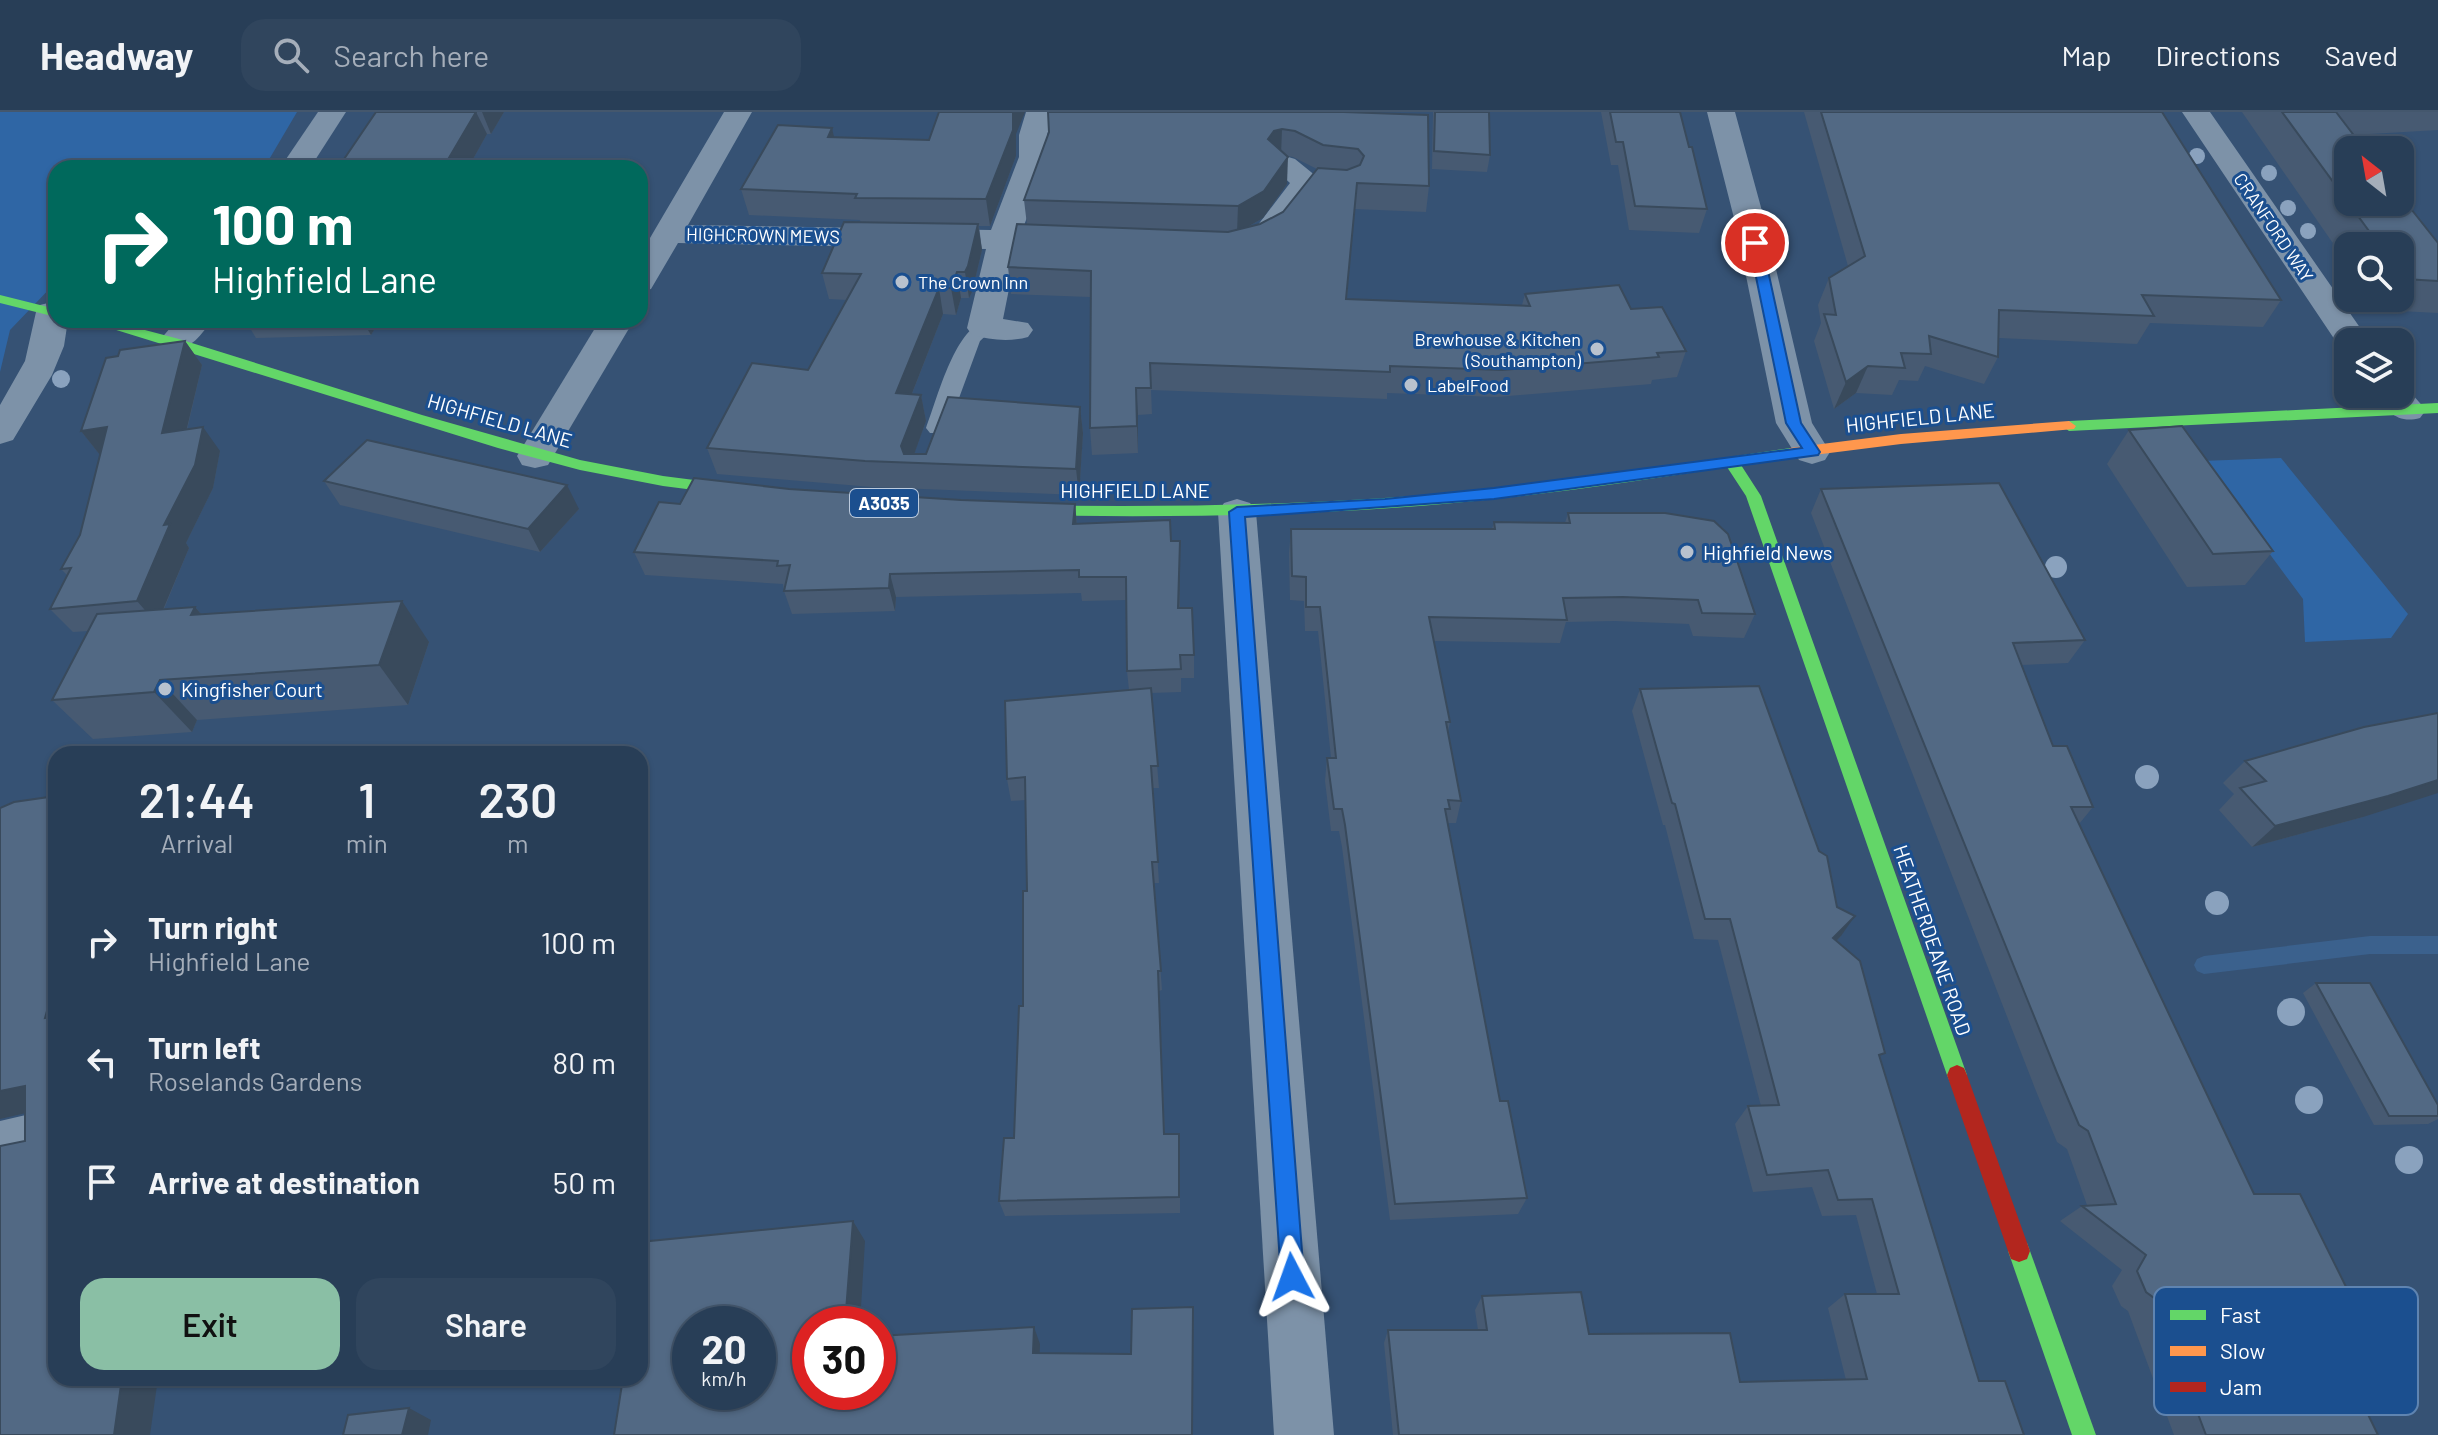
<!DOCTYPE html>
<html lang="en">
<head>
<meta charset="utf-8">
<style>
	body { margin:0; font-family:Barlow,sans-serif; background:#30455d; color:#f1f3f6; height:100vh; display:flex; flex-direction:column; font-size:30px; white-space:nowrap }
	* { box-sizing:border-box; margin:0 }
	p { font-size:26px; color:#a5aeba }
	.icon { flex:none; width:44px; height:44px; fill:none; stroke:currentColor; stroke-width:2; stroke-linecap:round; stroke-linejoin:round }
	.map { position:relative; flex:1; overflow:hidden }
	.sheet { position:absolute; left:48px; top:634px; width:600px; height:640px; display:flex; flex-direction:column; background:#283e57; border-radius:24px; box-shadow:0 2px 6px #0004,0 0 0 2px #44576d }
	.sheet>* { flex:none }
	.hud { position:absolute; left:48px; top:48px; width:600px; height:168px; border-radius:24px; box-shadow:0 2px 6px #0004,0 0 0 2px #44576d; background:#00695c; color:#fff; overflow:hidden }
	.needle { width:52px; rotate:329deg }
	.controls { position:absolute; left:2334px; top:24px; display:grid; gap:16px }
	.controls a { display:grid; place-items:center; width:80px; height:80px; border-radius:16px; background:#283e57; box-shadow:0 2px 6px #0004,0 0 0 2px #44576d; font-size:40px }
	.speed { position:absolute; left:672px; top:1194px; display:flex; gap:16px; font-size:40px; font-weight:700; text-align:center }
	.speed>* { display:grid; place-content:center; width:104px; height:104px; border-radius:50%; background:#283e57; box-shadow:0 2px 6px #0004,0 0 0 2px #44576d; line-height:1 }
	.speed small { font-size:20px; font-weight:400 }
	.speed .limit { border:12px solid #d22; background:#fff; color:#111 }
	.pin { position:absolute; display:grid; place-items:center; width:68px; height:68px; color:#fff; margin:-34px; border:4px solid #fff; border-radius:50%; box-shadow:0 2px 8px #0007 }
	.me { position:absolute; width:88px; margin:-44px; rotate:356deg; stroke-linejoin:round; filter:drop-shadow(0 0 6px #0008) }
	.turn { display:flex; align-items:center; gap:28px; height:168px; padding:0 32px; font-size:36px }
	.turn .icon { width:104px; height:104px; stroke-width:2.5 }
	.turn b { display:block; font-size:56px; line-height:68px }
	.eta { display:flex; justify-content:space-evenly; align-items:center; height:136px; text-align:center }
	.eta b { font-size:48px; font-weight:600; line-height:56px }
	.primary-button { display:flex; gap:16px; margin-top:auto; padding:16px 32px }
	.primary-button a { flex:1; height:92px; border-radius:24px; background:#8abfa5; color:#111; font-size:32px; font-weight:600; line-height:92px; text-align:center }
	.primary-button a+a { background:#30455d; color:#f1f3f6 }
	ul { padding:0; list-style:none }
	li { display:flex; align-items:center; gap:24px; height:120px; padding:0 32px }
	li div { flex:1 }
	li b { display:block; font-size:30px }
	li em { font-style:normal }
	header { display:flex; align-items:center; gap:48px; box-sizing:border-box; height:112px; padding:0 40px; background:#283e57; border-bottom:2px solid #44576d }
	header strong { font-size:38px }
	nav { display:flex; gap:44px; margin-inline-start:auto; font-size:28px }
	.search { width:560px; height:72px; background:#30455d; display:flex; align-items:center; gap:20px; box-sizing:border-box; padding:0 28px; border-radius:24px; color:#a5aeba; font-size:30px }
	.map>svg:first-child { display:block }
</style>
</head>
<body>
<header>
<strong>Headway</strong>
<div class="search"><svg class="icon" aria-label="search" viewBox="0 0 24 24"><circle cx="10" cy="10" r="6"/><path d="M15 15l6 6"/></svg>Search here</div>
<nav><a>Map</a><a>Directions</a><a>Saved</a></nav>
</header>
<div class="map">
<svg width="2438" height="1323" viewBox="0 0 2438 1323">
	<rect width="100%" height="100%" fill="#365274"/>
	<g fill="#2f66a5">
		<path d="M0,0H297L264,56H56V170L10,218L0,260Z"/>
		<path d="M2281,346L2408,502L2391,526L2305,530L2303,487L2201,349Z"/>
	</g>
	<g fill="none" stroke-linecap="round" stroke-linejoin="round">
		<path fill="#3b618d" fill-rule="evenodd" d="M2370,824H2438V842H2370L2204,862L2197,859L2194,853L2197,847L2204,844Z"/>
		<path fill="#7d92a8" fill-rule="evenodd" d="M984,210L994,216L980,229L948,316L944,321H930L926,316C937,288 954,218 984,210Z"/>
		<g fill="#7d92a8" fill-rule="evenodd">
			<path d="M318,0H346L310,56H280Z"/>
			<path d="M724,0H752L688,113L991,118L1019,45V23L1026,0H1054L1047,23L1049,45L1022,119L1084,122L1089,129L1084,136L1073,138L1017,137L1003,207L1028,211L1033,218L1028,225C1010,230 990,228 972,223L967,216L986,137L678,131L651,177L640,180V143Z"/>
			<path d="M1707,0H1735L1765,110L1812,311L1830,340L1825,348L1812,352L1799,348L1776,311L1735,110Z"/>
			<path d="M2182,0H2210L2370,230H2348V239L2341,237Z"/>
			<path d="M1285,44L1295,47L1322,69L1275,133L1264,135L1253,133L1248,126L1290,71L1270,53L1275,47Z"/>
			<path d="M52,190L56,191V208H68L64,234L52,263L13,328L0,332V293L25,249L36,200L40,193Z"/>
			<path d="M177,208H212C199,226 188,242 164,236L159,229Z"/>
			<path d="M600,208H634L548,353L535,356L522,353L517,344Z"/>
			<path d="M2400,273L2405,274L2426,298L2420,306C2398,312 2387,300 2376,282H2400Z"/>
			<path d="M1237,387L1250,391L1256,400L1334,1323H1274L1218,400L1224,391Z"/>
			<path d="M56,996V1046L0,1059V1009Z"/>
		</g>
		<g fill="#63d668" fill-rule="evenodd">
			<path d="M0,183L56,197V205L0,191Z"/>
			<path d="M84,208H107L179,227L422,303L580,348L663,364L749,375L757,380L749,385L663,374L580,358L498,336Z"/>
			<path d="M2438,291V301L2069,319L2062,314L2069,309Z"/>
			<path d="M1790,336L1795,338V344L1741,353L1761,384L1967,963L1964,970L1957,973L1950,970L1947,963L1746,384L1727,355C1646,368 1566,380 1485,388C1330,404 1173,406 1017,403L1009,398L1017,393C1173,396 1328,393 1484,378C1586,368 1688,351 1790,336Z"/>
			<path d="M2019,1128L2027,1131L2030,1139L2096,1323H2072L2008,1139L2011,1131Z"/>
		</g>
		<path fill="#ff974d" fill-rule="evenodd" d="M2069,309L2076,314L2074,317L1901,332L1790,346L1783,341L1790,336L1901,322Z"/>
		<path fill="#b3261e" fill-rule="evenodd" d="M1957,953L1964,956L1967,963L2030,1139L2027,1147L2019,1150L2011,1147L2008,1139L1947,963L1950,956Z"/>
	</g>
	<g fill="#8aa2be">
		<circle cx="2197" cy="44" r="8"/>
		<circle cx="2269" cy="61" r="8"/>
		<circle cx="2288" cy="96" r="8"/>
		<circle cx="2308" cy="119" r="8"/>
		<circle cx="61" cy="267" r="9"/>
		<circle cx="2056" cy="455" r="11"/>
		<circle cx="2147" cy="665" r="12"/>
		<circle cx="2217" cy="791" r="12"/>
		<circle cx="2291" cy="900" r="14"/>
		<circle cx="2309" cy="988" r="14"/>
		<circle cx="2409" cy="1048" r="14"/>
	</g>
	<g fill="#475a72" fill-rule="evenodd">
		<path d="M376,0H504L491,22H487L468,56H338Z"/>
		<path d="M1344,0L1429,74L1426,100L1354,97L1347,187L1522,193L1525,182L1631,197L1686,239L1677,265L1652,268L1651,272L1497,285L1387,281V287L1151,278L1152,302L1138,303V341L1092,343L1090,316V185L1011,182L1008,155L1027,113L1024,88L1049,20ZM1287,44L1293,45L1317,57L1283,100L1260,112L1246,116L1263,106L1287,72Z"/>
		<path d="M1433,0H1489L1490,43L1487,60L1432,57Z"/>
		<path d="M1601,0H1680L1689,35L1707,97L1699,121L1629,118L1618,53H1611Z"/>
		<path d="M1804,0H2162L2281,188L2263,215L2150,211L2137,232L1999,226L1998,245L1984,272L1925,254L1918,269L1899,268L1892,283L1856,281L1834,297L1814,229L1821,211L1818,193L1829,166L1848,154Z"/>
		<path d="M2242,0H2438V18L2353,23L2438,131V201L2380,198L2371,186H2400V134H2348V153Z"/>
		<path d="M1016,22V44L990,114H979L982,138L972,180L969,186H961L956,203L943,202L912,282L921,283L926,309L914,342H926L1080,295L1083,321L1079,383L872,375L717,362L707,336L808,258L847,188L829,187L822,161L861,111L860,108L749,103L741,77L835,25L929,28Z"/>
		<path d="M245,208H380L371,223L256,226Z"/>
		<path d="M185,229L202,253L187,318L220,339L213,376L186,431L189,436L164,497L195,495L202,503L429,530L408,593L197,608L192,620L93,627L52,588L89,519L73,520L50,497L67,463L61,457L80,423L100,343L81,319L118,244Z"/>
		<path d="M2129,318L2273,439L2245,473L2187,475L2107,352Z"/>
		<path d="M324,369L579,397L540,440L340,393Z"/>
		<path d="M789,377L961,388L1075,392L1077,412L1171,429L1180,452V496L1194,543V566H1181V580L1151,581L1159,676H1153L1159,771H1154L1162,878L1159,879L1165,1022L1180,1039V1101L1005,1104L999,1089L1014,1026L1023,894L1027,779L1025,688L1011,689L1007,667L1129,578L1127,559V488L1082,489L1081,481L896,485L895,499L792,502L784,479L783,472L645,463L634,440L680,392Z"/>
		<path d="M1821,377L2085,528L2068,551L2021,553L2053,634L2093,695L2079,712L2254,1082L2359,1201L2328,1214H2325L2378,1323H2174L2128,1199L2121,1194L2112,1174L2122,1158L2060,1109L2082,1094L2087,1093L2067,1037L2057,1030L2036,979L1811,401Z"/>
		<path d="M1568,401L1755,502L1744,526L1693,524L1689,512L1615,509L1566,510L1560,531L1434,529L1450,610L1448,620L1461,689L1456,711H1448L1500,989L1527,1086L1518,1102L1390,1108L1342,735L1339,719H1331L1325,669L1327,646H1331L1318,519H1305L1304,489L1290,488L1289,441L1291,417H1492L1494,410L1565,411Z"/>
		<path d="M1640,577L1841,824L1836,829L1880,946L1979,1269L2024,1323H1393L1384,1231L1388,1218H1478L1475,1198L1482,1184L1589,1222L1740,1270L1846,1268L1828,1196L1845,1182H1877L1856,1103L1822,1104L1812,1075L1753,1080L1735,1012L1748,994H1761L1718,828L1694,827L1665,713H1663L1632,599Z"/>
		<path d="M2245,649L2363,705L2252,735L2219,698L2234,682L2223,671Z"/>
		<path d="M2316,871L2438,993V1007L2428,1012L2374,1013L2303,881Z"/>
	</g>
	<g fill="#394a5c">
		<path d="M476,0L487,22L468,56H443Z"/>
		<path d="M482,0H504L491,22Z"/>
		<path d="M1013,0H1025L1016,22V44L990,114L986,87Z"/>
		<path d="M832,16L838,42L828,25Z"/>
		<path d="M1282,17L1281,43L1268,27L1274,19Z"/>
		<path d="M1288,45L1287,72L1263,106L1237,121L1238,94Z"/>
		<path d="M978,112L982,138L972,180L969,186L965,160Z"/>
		<path d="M957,160L961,186L956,203L951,176Z"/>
		<path d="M939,176L943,202L902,307L896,281Z"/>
		<path d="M362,208H380L371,223Z"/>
		<path d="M185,229L202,253L180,345L162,321Z"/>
		<path d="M1868,254L1856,281L1834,297L1846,270Z"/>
		<path d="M1136,276L1138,303V341L1137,314Z"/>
		<path d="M921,283L926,309L911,351H905L901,334Z"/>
		<path d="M1080,295L1083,321L1079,383L1076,357Z"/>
		<path d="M107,315L100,343L81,319Z"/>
		<path d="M203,315L220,339L213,376L186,431L189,436L157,512L137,489L164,413Z"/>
		<path d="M567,373L579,397L540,440L528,417Z"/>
		<path d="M1075,392L1077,415L1073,412Z"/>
		<path d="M1180,429V452L1179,519L1178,496Z"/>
		<path d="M890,462L896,485L895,499L889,476Z"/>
		<path d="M402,489L429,530L408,593L379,553Z"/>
		<path d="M195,495L230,536L191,503Z"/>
		<path d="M160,568L197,608L192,620L154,580Z"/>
		<path d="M2438,668V681L2363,705L2252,735L2275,714Z"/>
		<path d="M640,753L642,756L640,785Z"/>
		<path d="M1855,804L1841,824L1819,847L1833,826Z"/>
		<path d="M56,867V914L45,906Z"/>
		<path d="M25,974L56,994L0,1007V979Z"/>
		<path d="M56,1018V1051L49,1047Z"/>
		<path d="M853,1109L865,1129L860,1212H845Z"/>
		<path d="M1193,1195V1323H1192Z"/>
		<path d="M1034,1215L1040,1232L1039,1258L1033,1241Z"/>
		<path d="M122,1266H158L150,1323H114Z"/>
		<path d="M409,1296L431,1308L428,1323H402Z"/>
	</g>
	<g fill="#526984" stroke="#394a5c" stroke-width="2" fill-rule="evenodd">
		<path d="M376,0H476L443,56H338Z"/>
		<path d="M939,0H1013V18L986,87L855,86L857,82L741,77L778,13L832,16L828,25L929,28Z"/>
		<path d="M1048,0H1344L1428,3L1429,74L1357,71L1346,187L1530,194L1525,182L1619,173L1631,197L1662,195L1686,239L1657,241L1659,245L1502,258L1390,254V260L1150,251L1151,276H1136L1137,314L1090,316L1091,159L1008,155L1017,112L1228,120L1260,112L1283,100L1318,56L1347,58L1360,53L1364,44L1358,37L1323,33L1295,19L1282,17L1274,19L1268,27L1288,45L1264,79L1238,94L1024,88L1049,20Z"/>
		<path d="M1435,0H1489L1490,43L1434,39Z"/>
		<path d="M1610,0H1680L1689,35H1692L1707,97L1635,94L1623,30H1616Z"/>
		<path d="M1821,0H2162L2281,188L2142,183L2154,204L1999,198L1998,245L1929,224L1931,242L1901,241L1905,256L1868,254L1846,270L1824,202L1836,203L1829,166L1865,144Z"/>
		<path d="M2282,0H2336L2365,38H2348V90H2400V83L2438,131V169L2404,167L2400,162V134H2380Z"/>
		<path d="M844,110L978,112L968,154L965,160H957L951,176H939L896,281L921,283L901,334L904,342H926L948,285L1080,295L1076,357L865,349L707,336L752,251L808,258L861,162L822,161Z"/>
		<path d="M185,229L162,321L203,315L195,353L164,413L170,412L137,489L50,497L71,456L61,457L80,423L107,315L81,319L106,246L118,244L120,238Z"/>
		<path d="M2182,314L2273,439L2213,442L2129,318Z"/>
		<path d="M367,328L567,373L528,417L324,369Z"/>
		<path d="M694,366L789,377L961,388L1075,392L1073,412L1170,408L1171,429H1180L1178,496H1192L1194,543H1180L1181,557L1127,559L1126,465H1079V458L890,462L889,476L784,479L790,453L777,454L778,449L634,440L659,390L680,392Z"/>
		<path d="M1999,371L2085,528L2013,531L2053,634H2067L2093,695H2071L2254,1082H2300L2359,1201L2318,1200L2378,1323H2206L2154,1186L2146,1180L2137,1159L2146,1143L2082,1094L2116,1092L2088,1019L2079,1013L2057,961L1821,377Z"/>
		<path d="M1568,401H1665L1714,409L1728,422L1755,502L1702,501L1698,488L1623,485L1563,486L1567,508L1429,505L1450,610H1446L1461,689L1448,688L1450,697H1445L1500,989H1508L1527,1086L1395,1092L1345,713L1342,697H1334L1327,646H1336L1320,495H1306V465L1292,464L1291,417H1495L1494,410L1570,411Z"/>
		<path d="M402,489L379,553L160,568L154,580L52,588L97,502L195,495L191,503Z"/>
		<path d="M1759,574L1819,739L1827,744L1837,795L1855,804L1833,826L1860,849L1885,941L1879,943L1979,1269H2005L2024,1323H1399L1388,1218H1487L1482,1184L1581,1180L1589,1222L1730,1221L1740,1270L1867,1267L1845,1182H1899L1872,1087L1838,1088L1828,1058L1767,1063L1748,994L1779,993L1730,807H1705L1675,692L1672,691L1640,577Z"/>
		<path d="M1151,576L1158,654H1151L1158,750H1152L1161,859H1158L1164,1022H1179V1085L999,1089L1004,1026H1014L1019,894H1023V779H1027L1025,665L1007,667L1005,589Z"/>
		<path d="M2438,601V668L2388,684L2275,714L2240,676L2266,669L2245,649L2364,615Z"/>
		<path d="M56,684V867L45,906L56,904V1018L49,1047L56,1045V1266H122L114,1323H0V1034L25,1029V974L0,979V696L14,690Z"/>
		<path d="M2316,871H2370L2438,993V1004H2389Z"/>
		<path d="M853,1109L845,1212H810V1280H878V1224L1034,1215L1033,1241L1131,1242L1132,1197L1193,1195L1192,1323H614L623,1266H640V1130ZM690,1212H758V1280H690Z"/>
		<path d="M409,1296L402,1323H343L348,1303Z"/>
	</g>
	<path fill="#1a73e8" stroke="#114b97" stroke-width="2" d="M1755,128L1762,131L1801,311L1820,340L1818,343L1494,387L1245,405L1304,1165L1301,1173L1292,1176L1284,1173L1281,1165L1229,400L1237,395L1385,387L1494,376L1802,336L1786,311L1749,131Z"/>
	<g fill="#b9c2ce" stroke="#1b4f8f" stroke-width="3">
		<circle cx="902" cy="170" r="8"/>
		<circle cx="1597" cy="237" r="8"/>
		<circle cx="1411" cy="273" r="8"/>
		<circle cx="1687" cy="440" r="8"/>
		<circle cx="165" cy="577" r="8"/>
	</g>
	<g text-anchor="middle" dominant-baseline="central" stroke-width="6" stroke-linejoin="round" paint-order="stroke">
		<g font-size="18" fill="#fff" stroke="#1b4f8f">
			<text transform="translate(2274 115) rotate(56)">CRANFORD WAY</text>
			<text transform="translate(763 123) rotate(1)">HIGHCROWN MEWS</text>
		</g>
		<g font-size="18" fill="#fff" stroke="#1b4f8f" text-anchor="start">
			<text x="918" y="170">The Crown Inn</text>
			<text x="1581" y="227" text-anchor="end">Brewhouse &amp; Kitchen<tspan x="1581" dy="21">(Southampton)</tspan></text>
			<text x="1427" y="273">LabelFood</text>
		</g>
		<rect fill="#1b4f8f" stroke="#bbcadd" stroke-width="2" x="850" y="377" width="68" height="28" rx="6"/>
		<g font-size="18" font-weight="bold" fill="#fff">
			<text x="884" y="391">A3035</text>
		</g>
		<g font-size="20" fill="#fff" stroke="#1b4f8f">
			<text transform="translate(1920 305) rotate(-6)">HIGHFIELD LANE</text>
			<text transform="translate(500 308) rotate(16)">HIGHFIELD LANE</text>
			<text x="1135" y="378">HIGHFIELD LANE</text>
			<text transform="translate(1933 828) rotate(71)">HEATHERDEANE ROAD</text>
		</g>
		<g font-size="20" fill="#fff" stroke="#1b4f8f" text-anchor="start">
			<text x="1703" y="440">Highfield News</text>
			<text x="181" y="577">Kingfisher Court</text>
		</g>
	</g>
	<rect x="2154" y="1175" width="264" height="128" rx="12" fill="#1b4f8f" stroke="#5f84b1" stroke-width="2"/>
	<rect x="2170" y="1198" width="36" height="10" fill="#63d668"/>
	<rect x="2170" y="1234" width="36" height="10" fill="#ff974d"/>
	<rect x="2170" y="1270" width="36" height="10" fill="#b3261e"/>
	<g font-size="22" fill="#fff">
		<text x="2220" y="1211">Fast</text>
		<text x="2220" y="1247">Slow</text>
		<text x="2220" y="1283">Jam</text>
	</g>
</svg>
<div class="controls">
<a><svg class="needle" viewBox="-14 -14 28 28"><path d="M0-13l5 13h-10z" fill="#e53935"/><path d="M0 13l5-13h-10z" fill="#a5aeba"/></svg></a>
<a><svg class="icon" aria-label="search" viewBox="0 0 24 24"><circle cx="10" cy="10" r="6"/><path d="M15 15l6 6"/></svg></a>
<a><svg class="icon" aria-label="layers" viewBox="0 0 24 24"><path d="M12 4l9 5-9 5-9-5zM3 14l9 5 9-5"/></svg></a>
</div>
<div class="speed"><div>20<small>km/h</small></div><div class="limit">30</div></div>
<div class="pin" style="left:1755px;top:131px;background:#d93025"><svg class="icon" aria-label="arrive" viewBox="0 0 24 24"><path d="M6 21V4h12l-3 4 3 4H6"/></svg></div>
<svg class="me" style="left:1292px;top:1165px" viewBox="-20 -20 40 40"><path d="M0-17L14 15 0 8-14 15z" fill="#1a73e8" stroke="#fff" stroke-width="4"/></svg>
<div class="hud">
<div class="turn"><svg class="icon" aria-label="right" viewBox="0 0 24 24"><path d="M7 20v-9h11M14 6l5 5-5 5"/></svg><div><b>100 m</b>Highfield Lane</div></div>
</div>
<section class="sheet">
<div class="eta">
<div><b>21:44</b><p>Arrival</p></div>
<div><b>1</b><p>min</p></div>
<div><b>230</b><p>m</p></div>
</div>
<ul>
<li><svg class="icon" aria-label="right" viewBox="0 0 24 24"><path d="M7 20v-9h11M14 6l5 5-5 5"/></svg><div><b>Turn right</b><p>Highfield Lane</p></div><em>100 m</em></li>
<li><svg class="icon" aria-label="left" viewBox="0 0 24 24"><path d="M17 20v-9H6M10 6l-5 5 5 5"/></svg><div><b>Turn left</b><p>Roselands Gardens</p></div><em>80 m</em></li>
<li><svg class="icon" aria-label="arrive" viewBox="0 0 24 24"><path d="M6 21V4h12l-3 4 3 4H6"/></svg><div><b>Arrive at destination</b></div><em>50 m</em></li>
</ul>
<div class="primary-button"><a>Exit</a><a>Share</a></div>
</section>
</div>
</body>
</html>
